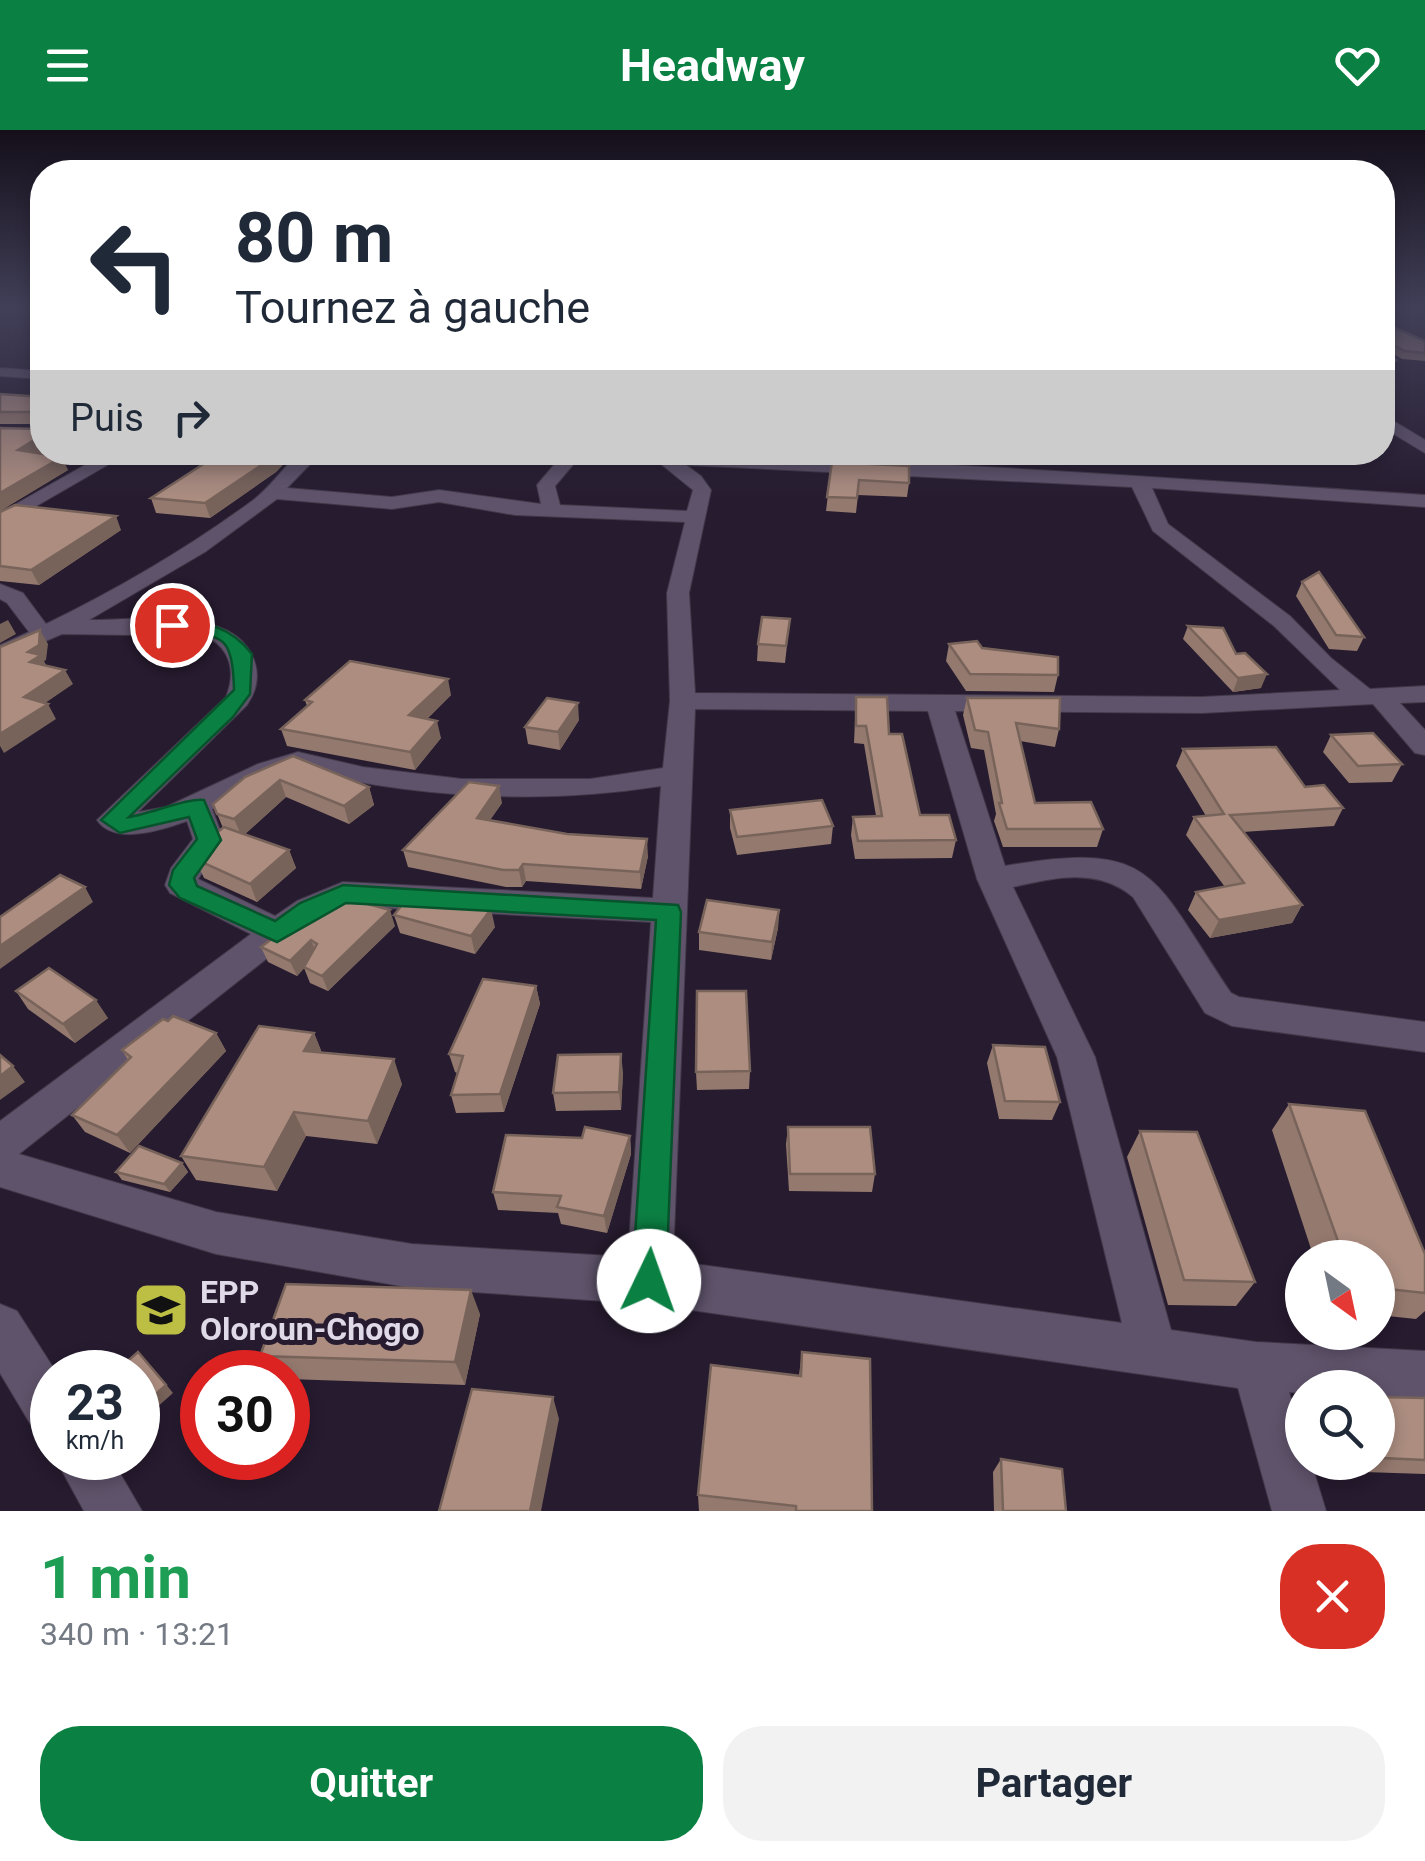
<!DOCTYPE html>
<html lang="fr">
<head>
<meta charset="utf-8">
<style>
	body { margin:0; font-family:Roboto,sans-serif; background:#f2f2f3; color:#1f2937; height:100vh; display:flex; flex-direction:column; font-size:38px; white-space:nowrap }
	* { box-sizing:border-box; margin:0 }
	p { font-size:32px; color:#747a83 }
	.icon { flex:none; width:55px; height:55px; fill:none; stroke:currentColor; stroke-width:2; stroke-linecap:round; stroke-linejoin:round }
	.map { position:relative; height:1381px; overflow:hidden }
	.drawer { display:flex; flex-direction:column; background:#fff; flex:1 }
	.drawer>* { flex:none }
	.guide { position:absolute; left:30px; top:30px; width:1365px; height:305px; border-radius:40px; box-shadow:0 5px 15px #0003; background:#fff; color:#1f2937; overflow:hidden }
	.needle { width:65px; rotate:147deg }
	.fabs { position:absolute; left:1285px; top:1110px; display:grid; gap:20px }
	.fabs a { display:grid; place-items:center; width:110px; height:110px; border-radius:50%; background:#fff; box-shadow:0 5px 15px #0003; font-size:50px }
	.speed { position:absolute; left:30px; top:1220px; display:flex; gap:20px; font-size:50px; font-weight:700; text-align:center }
	.speed>* { display:grid; place-content:center; width:130px; height:130px; border-radius:50%; background:#fff; box-shadow:0 5px 15px #0003; line-height:1 }
	.speed small { font-size:25px; font-weight:400 }
	.speed .limit { border:15px solid #d22; background:#fff; color:#111 }
	.pin { position:absolute; display:grid; place-items:center; width:85px; height:85px; color:#fff; margin:-42px; border:5px solid #fff; border-radius:50%; box-shadow:0 2px 10px #0007 }
	.me { position:absolute; width:110px; margin:-55px; rotate:3deg; stroke-linejoin:round; filter:drop-shadow(0 0 8px #0008) }
	.turn { display:flex; align-items:center; gap:35px; height:210px; padding:0 40px; font-size:45px }
	.turn .icon { width:130px; height:130px; stroke-width:2.5 }
	.turn b { display:block; font-size:70px; line-height:85px }
	.then { display:flex; align-items:center; height:95px; padding:0 40px; background:#0003; gap:20px; font-size:38px }
	.round { display:grid; place-items:center; flex:none; width:105px; height:105px; border-radius:40px; background:#f2f2f3 }
	.head { display:flex; align-items:center; justify-content:space-between; height:170px; padding:0 40px }
	h1 { font-size:60px; font-weight:700; line-height:75px; color:#1e9e55 }
	.cta { display:flex; gap:20px; margin-top:auto; padding:20px 40px }
	.cta a { flex:1; height:115px; border-radius:40px; background:#0b8043; color:#fff; font-size:40px; font-weight:700; line-height:115px; text-align:center }
	.cta a+a { background:#f2f2f3; color:#1f2937 }
	header { display:flex; justify-content:space-between; align-items:center; height:130px; padding:0 40px; background:#0b8043; color:#fff; font-size:45px; font-weight:700 }
	.map>svg:first-child { display:block }
</style>
</head>
<body>
<header><svg class="icon" aria-label="menu" viewBox="0 0 24 24"><path d="M4 6h16M4 12h16M4 18h16"/></svg>Headway<svg class="icon" aria-label="heart" viewBox="0 0 24 24"><path d="M12 20l-8-8c-3-5 5-10 8-4 3-6 11-1 8 4z"/></svg></header>
<div class="map">
<svg width="1425" height="1381" viewBox="0 0 1425 1381">
	<rect width="100%" height="100%" fill="#261b2f"/>
	<g fill="none" stroke-linecap="round" stroke-linejoin="round">
		<g stroke="#413849" stroke-width="2">
			<g id="minor">
				<path d="M1391,226L1398,230L1382,240V229Z"/>
				<path d="M0,238L42,241V249L0,246Z"/>
				<path d="M1382,284L1425,310V323L1382,297Z"/>
				<path d="M108,322H130L0,397V383Z"/>
				<path d="M301,322H322L287,358L392,367L439,360L541,374L537,355L559,329L521,327L513,322C816,322 1121,345 1425,365V377L1152,358L1168,394L1290,486L1331,528L1370,559L1425,556V572L1400,573L1425,600V625L1415,623L1373,574L1202,583L955,581L1005,736C1158,709 1152,747 1231,863L1239,867L1425,892V922L1232,896L1205,883L1133,767C1097,737 1055,748 1013,757L1095,927L1171,1200L1256,1212L1425,1221V1271L1378,1268V1258H1302V1263L1289,1262L1302,1307V1332H1311L1326,1381H1272L1238,1258L649,1174L412,1158L216,1124L0,1057V991L251,804L170,763L165,755L171,738L193,709L187,691C162,700 114,716 97,690L226,567C236,542 231,519 206,506L62,504L0,531V515L29,502L7,473L0,469V454L23,463L46,494C118,459 188,418 252,371C271,357 283,337 301,322ZM577,330L661,334L693,360L687,381L560,375L555,356ZM686,335L1132,357L1153,401L1274,496L1340,560L1202,567L695,563L689,463L711,360L701,346ZM277,369L392,379L439,372L515,385L685,392L667,463L670,571L663,638L590,649H462L363,637L298,622L258,634L166,677L138,682L247,575C256,562 260,546 254,530C234,474 137,491 89,490L205,422ZM695,579L928,581L977,749L1057,927L1122,1193L673,1131ZM299,640C419,668 539,675 661,656L653,768L343,752L297,771L275,786L198,749L224,710L212,679ZM347,776L651,792L628,1127L412,1114L216,1082L19,1024L289,811L321,787Z"/>
				<path d="M0,1174L17,1181L56,1242H52V1307L34,1300L0,1243Z"/>
				<path d="M55,1328H111L142,1381H84Z"/>
			</g>
		</g>
		<use href="#minor" fill="#5f536b" fill-rule="evenodd"/>
	</g>
	<g fill="#94796e">
		<path d="M1382,192L1425,211V231L1402,229L1390,222L1382,224Z"/>
		<path d="M0,264L42,267V322L40,323L68,340L0,381V298L36,299L38,294H0Z"/>
		<path d="M278,322H289L290,327L276,342L210,388L156,383L151,368Z"/>
		<path d="M834,322H907L906,329L833,326Z"/>
		<path d="M832,332L909,353L907,367L858,365L856,383L826,381Z"/>
		<path d="M0,382L121,400L39,455L0,451Z"/>
		<path d="M1302,452L1364,507L1357,521L1329,519L1296,466Z"/>
		<path d="M790,489L785,533L757,531L758,514Z"/>
		<path d="M1188,496L1236,524L1261,558L1233,562L1183,509Z"/>
		<path d="M949,514L982,518L1058,545L1054,562L966,561L946,531Z"/>
		<path d="M451,565L427,589L441,608L415,640L287,616L281,599L307,576L305,570Z"/>
		<path d="M856,567L889,604L920,685L956,710L952,728L855,729L851,705L853,687L876,686L864,614L854,613Z"/>
		<path d="M967,568L1059,599L1055,617L1020,611L1035,673L1103,699L1097,717H1003L994,691L996,684L984,620L971,618L963,585Z"/>
		<path d="M579,590L560,620L528,614L525,597Z"/>
		<path d="M1331,605L1402,634L1392,652L1349,653L1323,622Z"/>
		<path d="M1183,619L1305,657L1343,678L1334,696L1243,702L1302,775L1292,793L1210,808L1188,780L1196,762L1225,757L1186,705L1194,687L1206,686L1176,636Z"/>
		<path d="M245,647L369,657L374,675L349,694L286,667L245,704L289,720L296,738L257,772L204,748L195,729L223,698L213,674Z"/>
		<path d="M502,673L490,690L648,726L641,759L526,751L522,757H506L408,737L403,720Z"/>
		<path d="M730,680L833,696L831,714L737,725L730,698Z"/>
		<path d="M779,780L778,798L771,830L699,820V802Z"/>
		<path d="M394,785L495,797L475,824L400,803Z"/>
		<path d="M395,796L328,861L310,853L304,838L297,846L268,832L261,817Z"/>
		<path d="M536,856L540,874L504,982L456,983L451,965L457,943L455,942L449,924Z"/>
		<path d="M16,861L108,888L75,913L28,879Z"/>
		<path d="M168,891L216,903L226,921L130,1023L85,1002L72,985L128,930L122,920Z"/>
		<path d="M314,903L322,923L402,954L377,1014L306,1006L277,1061L196,1050L181,1026Z"/>
		<path d="M993,915L1060,972L1052,990L999,989L987,933Z"/>
		<path d="M750,941L749,959L697,960L696,942Z"/>
		<path d="M623,942L621,980L556,981L553,963Z"/>
		<path d="M1289,974L1425,1124V1181L1416,1189L1378,1185V1128H1314L1272,1000Z"/>
		<path d="M788,997L875,1044L872,1062L789,1061L786,1014Z"/>
		<path d="M1140,1001L1255,1152L1236,1176L1168,1175L1127,1027Z"/>
		<path d="M630,1006L631,1024L607,1103L561,1094L558,1083L498,1080L493,1062L582,1008Z"/>
		<path d="M182,1033L188,1042L170,1062L122,1050L116,1042Z"/>
		<path d="M480,1184L465,1255L288,1249V1242H272L260,1226Z"/>
		<path d="M802,1222L872,1381H699L698,1365L799,1245Z"/>
		<path d="M1378,1267L1425,1268V1344L1364,1342L1360,1332H1378Z"/>
		<path d="M1001,1329L1066,1381H994L993,1342Z"/>
	</g>
	<g fill="#78635a">
		<path d="M1393,215L1390,222L1382,224V217Z"/>
		<path d="M42,305V322L24,333L18,320Z"/>
		<path d="M278,322H289L290,327L276,342L210,388L205,373Z"/>
		<path d="M62,327L68,340L0,381V363Z"/>
		<path d="M116,386L121,400L39,455L31,440Z"/>
		<path d="M8,490L16,504L0,513V494Z"/>
		<path d="M40,500L48,514L46,530L44,531L49,540L38,547L28,522Z"/>
		<path d="M65,540L73,554L32,582L24,567Z"/>
		<path d="M1267,544L1261,558L1233,562L1238,548Z"/>
		<path d="M448,549L451,565L413,603L409,585Z"/>
		<path d="M578,573L579,590L560,620L558,602Z"/>
		<path d="M48,574L56,589L4,623L0,616V604Z"/>
		<path d="M437,591L441,608L415,640L410,622Z"/>
		<path d="M280,650L286,667L242,707L234,689Z"/>
		<path d="M499,656L502,673L480,704L477,688Z"/>
		<path d="M369,657L374,675L349,694L344,676Z"/>
		<path d="M647,709L648,726L641,759L640,742Z"/>
		<path d="M289,720L296,738L257,772L250,754Z"/>
		<path d="M523,734L526,751L522,757L519,740Z"/>
		<path d="M85,757L93,772L0,839V816Z"/>
		<path d="M1302,775L1292,793L1210,808L1219,790Z"/>
		<path d="M491,779L495,797L475,824L471,806Z"/>
		<path d="M390,780L395,796L328,861L322,846Z"/>
		<path d="M779,780L778,798L771,830L772,812Z"/>
		<path d="M311,810L317,825L297,846L290,831Z"/>
		<path d="M536,856L540,874L504,982L500,964Z"/>
		<path d="M96,870L108,888L75,913L63,894Z"/>
		<path d="M216,903L226,921L130,1023L117,1005Z"/>
		<path d="M314,903L324,928L304,921Z"/>
		<path d="M621,924L623,942L621,980L619,962Z"/>
		<path d="M394,929L402,954L377,1014L368,991Z"/>
		<path d="M13,936L25,952L0,970V946Z"/>
		<path d="M294,982L306,1006L277,1061L264,1037Z"/>
		<path d="M630,1006L631,1024L607,1103L604,1086Z"/>
		<path d="M182,1033L188,1042L170,1062L164,1054Z"/>
		<path d="M471,1160L480,1184L465,1255L455,1232Z"/>
		<path d="M146,1230L173,1263L146,1287L139,1279Z"/>
		<path d="M553,1267L559,1289L541,1381H530Z"/>
	</g>
	<g fill="#ac8d80" stroke="#78635a" stroke-width="2.5">
		<path d="M1382,192L1425,211V223L1405,221L1393,215L1382,217Z"/>
		<path d="M0,264L42,267V305L18,320L62,327L0,363V298L36,299L40,285L37,282H0Z"/>
		<path d="M222,322H278L272,328L205,373L151,368Z"/>
		<path d="M832,332L909,336V353L859,350L857,368L827,367Z"/>
		<path d="M15,375L116,386L31,440L0,436V382Z"/>
		<path d="M1319,442L1364,507L1336,505L1302,452Z"/>
		<path d="M762,487L790,489L786,516L758,514Z"/>
		<path d="M1188,496L1223,498L1236,524L1245,523L1267,544L1238,548Z"/>
		<path d="M40,500L39,515L28,522L41,525L30,532L65,540L24,567L48,574L0,604V517Z"/>
		<path d="M977,511L982,518L1058,527V545L970,544L949,514Z"/>
		<path d="M350,531L448,549L409,585L437,591L410,622L281,599L312,572L305,570Z"/>
		<path d="M856,567H887L889,604H902L920,685H949L956,710L858,711L853,687L882,686L866,596H856Z"/>
		<path d="M547,568L578,573L558,602L525,597Z"/>
		<path d="M967,568H1060L1059,599L1016,593L1035,673L1091,672L1103,699H1007L999,673H1002L988,602L975,600Z"/>
		<path d="M1373,603L1402,634L1358,636L1331,605Z"/>
		<path d="M1276,617L1305,657L1324,655L1343,678L1230,685L1302,775L1219,790L1196,762L1244,753L1194,687L1224,684L1183,619Z"/>
		<path d="M293,626L369,657L344,676L280,650L234,689L217,684L213,674L245,647Z"/>
		<path d="M469,652L499,656L477,688L567,704L647,709L640,742L523,734L519,740H503L403,720Z"/>
		<path d="M822,670L833,696L737,707L730,680Z"/>
		<path d="M224,697L289,720L250,754L195,729L209,709Z"/>
		<path d="M60,745L85,757L0,816V787Z"/>
		<path d="M410,765L445,767L491,779L471,806L394,785Z"/>
		<path d="M338,766L390,780L322,846L304,837L317,814L311,810L290,831L261,817L317,775Z"/>
		<path d="M707,770L779,780L772,812L699,802Z"/>
		<path d="M49,838L96,870L63,894L16,861Z"/>
		<path d="M483,849L536,856L500,964L451,965L463,926L449,924Z"/>
		<path d="M697,861H746L750,941L696,942Z"/>
		<path d="M173,886L216,903L117,1005L72,985L131,927L122,920L163,889L168,891Z"/>
		<path d="M259,896L314,903L304,921L394,929L368,991L294,982L264,1037L181,1026Z"/>
		<path d="M993,915L1045,917L1060,972L1005,971Z"/>
		<path d="M621,924L619,962L553,963L558,925Z"/>
		<path d="M0,925L13,936L0,946Z"/>
		<path d="M1289,974L1365,981L1425,1124V1163L1378,1158V1128H1344Z"/>
		<path d="M585,997L630,1006L604,1086L557,1077L561,1066L493,1062L506,1005L582,1008Z"/>
		<path d="M788,997H870L875,1044H790Z"/>
		<path d="M1140,1001L1197,1002L1255,1152L1184,1150Z"/>
		<path d="M139,1016L182,1033L164,1054L116,1042Z"/>
		<path d="M286,1154L471,1160L455,1232L260,1226Z"/>
		<path d="M138,1222L166,1255L139,1279L138,1242H115Z"/>
		<path d="M802,1222L870,1229L872,1381H796V1376L698,1365L711,1235L801,1246Z"/>
		<path d="M472,1259L553,1267L530,1381H439Z"/>
		<path d="M1378,1267L1425,1268V1330L1382,1328L1378,1318Z"/>
		<path d="M1001,1329L1062,1339L1066,1381H1003Z"/>
	</g>
	<linearGradient id="sky" x2="0" y2="1"><stop stop-color="#150f1a"/><stop offset="0.48" stop-color="#413f58"/><stop offset="1" stop-color="#413f58" stop-opacity="0"/></linearGradient>
	<rect width="1425" height="370" fill="url(#sky)"/>
	<path fill="#0b8043" stroke="#07532c" stroke-width="2.5" d="M172,490C207,493 229,495 252,524L250,564L233,587L129,687C149,684 191,667 204,670L221,710L194,748L197,756L275,791L300,773L343,755L678,775L681,782L666,1151L661,1164L649,1169L637,1164L632,1151L656,790L346,773L277,812L180,768L169,755L173,740L197,709L189,687L120,703L101,690L234,560C233,495 217,510 166,499L163,495Z"/>
	<defs>
		<g id="school-square" transform="scale(2.875)"><rect x="-9" y="-9" width="18" height="18" rx="4" fill="#bcbf44" stroke="#261b2f"/><path d="M0-5L7-2L0 1L-7-2ZM-4 1L0 2.5L4 1V4Q0 6-4 4Z" fill="#111"/></g>
	</defs>
	<g fill-rule="evenodd">
		<use href="#school-square" x="161" y="1180"/>
	</g>
	<g text-anchor="middle" dominant-baseline="central" stroke-width="10" stroke-linejoin="round" paint-order="stroke">
		<g font-size="32" font-weight="bold" fill="#e0d9e8" stroke="#261b2f" text-anchor="start">
			<text x="200" y="1162">EPP<tspan x="200" dy="37">Oloroun-Chogo</tspan></text>
		</g>
	</g>
</svg>
<div class="fabs">
<a><svg class="needle" viewBox="-14 -14 28 28"><path d="M0-13l5 13h-10z" fill="#e53935"/><path d="M0 13l5-13h-10z" fill="#747a83"/></svg></a>
<a><svg class="icon" aria-label="search" viewBox="0 0 24 24"><circle cx="10" cy="10" r="6"/><path d="M15 15l6 6"/></svg></a>
</div>
<div class="speed"><div>23<small>km/h</small></div><div class="limit">30</div></div>
<div class="pin" style="left:172px;top:495px;background:#d93025"><svg class="icon" aria-label="arrive" viewBox="0 0 24 24"><path d="M6 21V4h12l-3 4 3 4H6"/></svg></div>
<svg class="me" style="left:649px;top:1151px" viewBox="-20 -20 40 40"><circle r="19" fill="#fff"/><path d="M0-13L10 11 0 6-10 11z" fill="#0b8043"/></svg>
<div class="guide">
<div class="turn"><svg class="icon" aria-label="left" viewBox="0 0 24 24"><path d="M17 20v-9H6M10 6l-5 5 5 5"/></svg><div><b>80 m</b>Tournez à gauche</div></div>
<div class="then">Puis<svg class="icon" aria-label="right" viewBox="0 0 24 24"><path d="M7 20v-9h11M14 6l5 5-5 5"/></svg></div>
</div>
</div>
<section class="drawer">
<div class="head"><div><h1>1 min</h1><p>340 m · 13:21</p></div><a class="round" style="background:#d93025;color:#fff"><svg class="icon" aria-label="close" viewBox="0 0 24 24"><path d="M6 6l12 12M18 6L6 18"/></svg></a></div>
<div class="cta"><a>Quitter</a><a>Partager</a></div>
</section>
</body>
</html>
